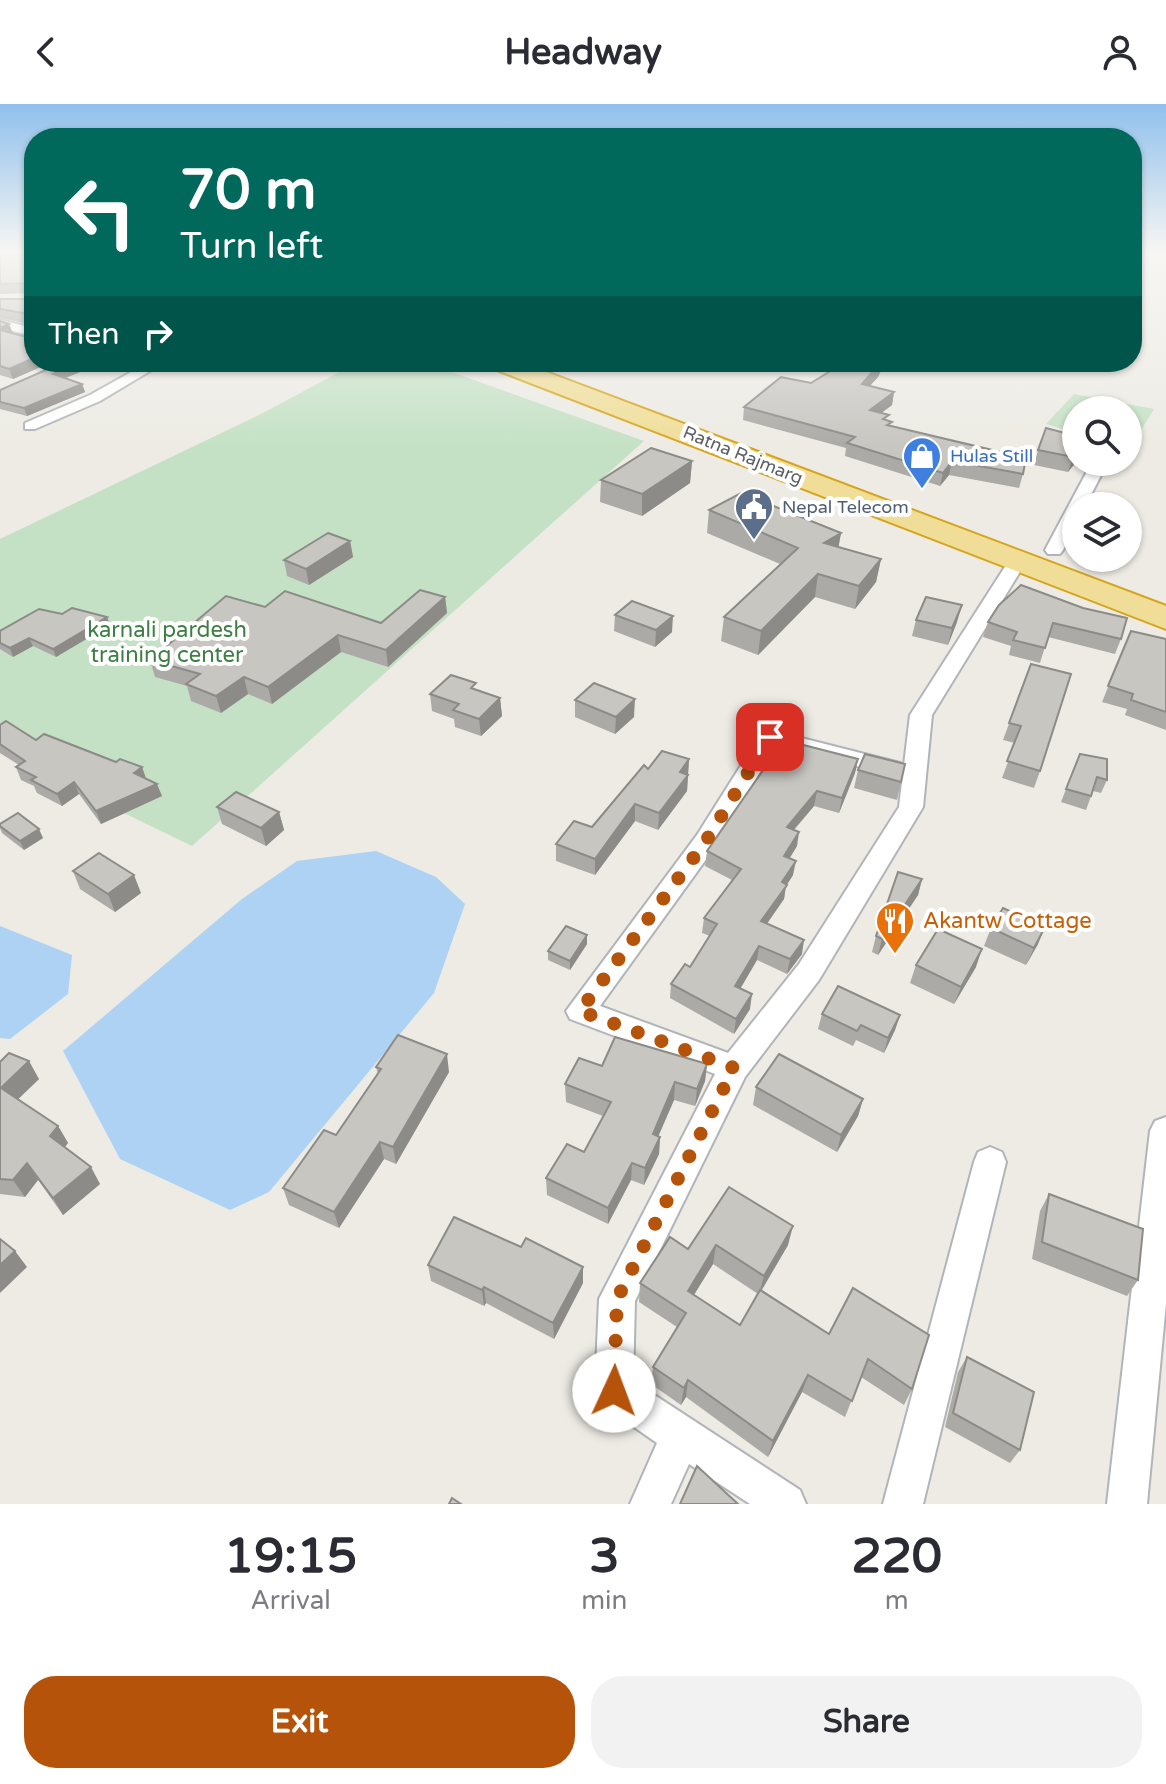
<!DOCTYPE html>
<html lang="en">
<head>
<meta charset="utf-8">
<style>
	body { margin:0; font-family:"Varela Round",sans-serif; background:#f2f2f3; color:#2b2b33; height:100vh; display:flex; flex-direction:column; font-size:30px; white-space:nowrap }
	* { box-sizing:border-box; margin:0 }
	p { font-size:26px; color:#7c7c81 }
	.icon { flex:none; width:44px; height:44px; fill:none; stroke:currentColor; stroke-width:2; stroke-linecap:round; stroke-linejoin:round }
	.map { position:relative; height:1400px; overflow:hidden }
	.sheet { display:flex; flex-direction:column; background:#fff; flex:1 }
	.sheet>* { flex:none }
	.hud { position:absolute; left:24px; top:24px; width:1118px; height:244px; border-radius:32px; box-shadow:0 2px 6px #0004; background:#00695c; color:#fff; overflow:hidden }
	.tools { position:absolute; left:1062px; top:292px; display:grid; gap:16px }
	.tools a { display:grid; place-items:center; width:80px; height:80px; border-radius:50%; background:#fff; box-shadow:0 2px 6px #0004; font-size:40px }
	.pin { position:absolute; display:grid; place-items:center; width:68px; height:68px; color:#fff; margin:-34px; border-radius:16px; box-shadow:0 4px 12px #0006 }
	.me { position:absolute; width:88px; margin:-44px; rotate:2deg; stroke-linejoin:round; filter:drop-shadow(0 0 6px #0008) }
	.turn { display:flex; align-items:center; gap:28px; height:168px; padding:0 24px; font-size:36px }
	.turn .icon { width:104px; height:104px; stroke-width:2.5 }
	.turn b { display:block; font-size:56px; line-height:68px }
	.then { display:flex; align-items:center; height:76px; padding:0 24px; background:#0003; gap:16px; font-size:30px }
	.eta { display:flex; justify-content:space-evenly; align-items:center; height:136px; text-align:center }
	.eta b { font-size:48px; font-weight:700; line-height:56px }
	.action { display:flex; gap:16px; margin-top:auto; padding:16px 24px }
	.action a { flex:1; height:92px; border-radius:32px; background:#b45309; color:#fff; font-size:32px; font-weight:700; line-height:92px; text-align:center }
	.action a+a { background:#f2f2f3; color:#2b2b33 }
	header { display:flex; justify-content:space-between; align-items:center; height:104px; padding:0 24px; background:#fff; font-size:36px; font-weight:700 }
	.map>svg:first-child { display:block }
</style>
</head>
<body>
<header><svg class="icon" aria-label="back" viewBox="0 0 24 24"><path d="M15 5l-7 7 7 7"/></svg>Headway<svg class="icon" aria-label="person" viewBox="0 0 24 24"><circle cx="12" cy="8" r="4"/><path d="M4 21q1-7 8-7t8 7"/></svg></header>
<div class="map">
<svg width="1166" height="1400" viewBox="0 0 1166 1400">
	<rect width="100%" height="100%" fill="#edebe4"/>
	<g fill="#c4e1c5">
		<path d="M358,258H424L644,337L192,742L0,649V435L261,310Z"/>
		<path d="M1074,290L1154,305L1130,344L1128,306H1076V329L1046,320Z"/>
	</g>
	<g fill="#add2f4">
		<path d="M376,747L436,773L465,800L434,889L269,1088L230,1106L120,1055L63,947L242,795L297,757Z"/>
		<path d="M0,822L72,851L68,890L10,935L0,934Z"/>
	</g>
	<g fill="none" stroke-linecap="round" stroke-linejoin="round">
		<g stroke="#b1b4b8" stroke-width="4">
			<g id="street">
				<path d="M0,216L34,224V232L0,224Z"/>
				<path d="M117,258H135L150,267L100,297L35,325H25V319L90,291L133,267Z"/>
				<path d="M1092,358H1108L1085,402H1076V420L1063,446L1060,450H1048L1045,446Z"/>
				<path d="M1017,453L1026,458L932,611L923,703L819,876L745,973L635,1197L633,1277L800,1386L806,1400H750L689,1360L671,1400H630L657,1339L601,1300L595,1287L599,1195L715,970L570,915L566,907L697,731L762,628L770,626L900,659L904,664L900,669L892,671L776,642L715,743L600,902L728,949L799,860L899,703L910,611L1008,458Z"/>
				<path d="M1166,1013V1199L1147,1400H1107L1150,1027L1155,1017Z"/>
				<path d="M990,1043L1002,1048L1006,1058L923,1400H883L974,1058L978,1048Z"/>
			</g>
		</g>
		<g stroke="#d6a41b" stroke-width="4">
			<path id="highway" d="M486,258H520L1166,502V525L489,263Z"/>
		</g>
		<use href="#street" fill="#fff" fill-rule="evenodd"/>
		<use href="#highway" fill="#f0de98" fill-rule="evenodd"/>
	</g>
	<g fill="#acaaa6" fill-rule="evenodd">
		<path d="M0,147H34V221L0,214V195H31L32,189L0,190Z"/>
		<path d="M0,217L9,220L13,229L34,258H52L13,275L0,271Z"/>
		<path d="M64,258H96L97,261L65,274L82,280L85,288L27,312L0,305V286Z"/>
		<path d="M834,258H885L878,273L870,282L894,288L892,301L881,309L891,322L1023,370L1019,384L949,371L940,382L845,352L846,344L743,316L744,303L811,279L842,260Z"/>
		<path d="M1076,332V358L1068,368L1034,361L1038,346Z"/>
		<path d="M692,357L690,379L642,412L600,398L601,376Z"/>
		<path d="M709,406L841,429L838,443L881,455L876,478L855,505L815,493L758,551L721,537L724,513L780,460L707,429Z"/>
		<path d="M350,437L353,453L309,481L287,472L284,456Z"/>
		<path d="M445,493L447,509L388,563L341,548L272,600L248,590L221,609L191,597L187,582L155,573L150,556L381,519Z"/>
		<path d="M999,501L1121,535L1115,550L1048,533L1040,559L1009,551L1011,542L983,533L988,518Z"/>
		<path d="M62,510L107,513L110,521L56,553L33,542L13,553L0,545V527Z"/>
		<path d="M615,511L672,528L655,543L614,527Z"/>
		<path d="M916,516L957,518L948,541L912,532Z"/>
		<path d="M1131,527L1166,535V626L1125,611L1127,605L1102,598Z"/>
		<path d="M1031,560L1040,667L1034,684L1002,674L1015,639L1003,636Z"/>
		<path d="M477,586L500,594L502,612L481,632L455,623L454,615L432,607L430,590Z"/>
		<path d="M575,596L634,613L615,630L575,613Z"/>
		<path d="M0,621L36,636L116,658L142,663L146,674L162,692L101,720L79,690L62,702L37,689L34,682L21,676L16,663L19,661L0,649Z"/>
		<path d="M1080,650L1107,676L1101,689L1093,687L1086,706L1061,698Z"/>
		<path d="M689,655L687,687L658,726L635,717L595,771L556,757V740L592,723Z"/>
		<path d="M858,655L855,669L839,709L814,702L794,726L797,742L789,754L793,771L786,782L784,795L767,820L802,850L787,870L757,856L740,885L750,905L734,930L670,894L671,880L690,863L710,832L702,829L704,814L732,776L705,762L707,747Z"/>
		<path d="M905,660L897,696L854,684L858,666Z"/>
		<path d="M217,703L279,708L284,726L266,742L222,720Z"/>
		<path d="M0,720L43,734L24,746L2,729L0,724Z"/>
		<path d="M73,767L141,789L115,808L80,785Z"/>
		<path d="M922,775L918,791L878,851L872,848L876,832Z"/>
		<path d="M991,824L1038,840L1026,861L984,842Z"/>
		<path d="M587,831V840L570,866L548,856V847Z"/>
		<path d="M916,861L976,863L954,900L910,879Z"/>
		<path d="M822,910L900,911L895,926L884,949L856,936L853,942L818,925Z"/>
		<path d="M0,958L39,975L18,995L58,1022L68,1039L65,1043L100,1080L63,1111L38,1076L25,1093L0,1090Z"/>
		<path d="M707,960L705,977L695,1002L674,996L658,1032L660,1033L659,1050L644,1081L631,1076L608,1120L547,1091L546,1074L584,1048L603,1012L566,998L565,980L602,962Z"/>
		<path d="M376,963L449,968L396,1060L384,1055L339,1124L289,1101L283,1084L336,1031L378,970Z"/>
		<path d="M756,983L863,995L858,1012L837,1048L753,1001Z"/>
		<path d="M729,1083L788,1141L762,1186L912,1285L904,1301L861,1273L845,1313L802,1288L768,1353L686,1293L681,1301L651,1280L653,1263L677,1223L639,1198L640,1179L688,1145ZM713,1160L758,1190L740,1221L694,1191Z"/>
		<path d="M1049,1090L1138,1176L1127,1192L1032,1155L1040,1107Z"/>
		<path d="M428,1161L583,1179L554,1235L486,1199L484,1202L431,1177Z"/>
		<path d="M967,1253L1020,1346L1010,1359L945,1323L958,1268Z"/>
	</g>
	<g fill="#8c8b87">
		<path d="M9,220L13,230L0,235V224Z"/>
		<path d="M34,254V258H52L13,275L9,265Z"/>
		<path d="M82,258H96L97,261L56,278L53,270Z"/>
		<path d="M881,258H885L878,273L860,292L862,280Z"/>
		<path d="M82,280L85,288L27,312L24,304Z"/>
		<path d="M894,288L892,301L868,319L870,306Z"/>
		<path d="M1076,350V358L1068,368L1073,353Z"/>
		<path d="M692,357L690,379L642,412V390Z"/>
		<path d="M952,357L949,371L940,382L943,369Z"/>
		<path d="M841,429L837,452L824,439Z"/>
		<path d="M350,437L353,453L309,481L306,465Z"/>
		<path d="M881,455L876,478L855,505L859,482Z"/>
		<path d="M818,470L815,493L758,551L761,527Z"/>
		<path d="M445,493L447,509L388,563L386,546Z"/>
		<path d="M962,501L957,518L948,541L952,524Z"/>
		<path d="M673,512L672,528L655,543L656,526Z"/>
		<path d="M107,513L110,521L56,553L53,545Z"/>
		<path d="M338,531L341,548L272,600L268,583Z"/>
		<path d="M29,534L33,542L13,553L10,544Z"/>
		<path d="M244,573L248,590L221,609L216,592Z"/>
		<path d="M500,594L502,612L481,632L479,615Z"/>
		<path d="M635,595L634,613L615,630L616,613Z"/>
		<path d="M689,655L687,687L658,726L659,709L680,668Z"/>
		<path d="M858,655L855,669L839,709L842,694Z"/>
		<path d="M142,663L146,675L134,669Z"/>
		<path d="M74,678L79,690L62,702L57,690Z"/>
		<path d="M157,680L162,692L101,720L96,707Z"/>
		<path d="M817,687L814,702L784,737L787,723Z"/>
		<path d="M635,700V717L595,771V755Z"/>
		<path d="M279,708L284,726L266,742L261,724Z"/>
		<path d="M39,725L43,734L24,746L20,737Z"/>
		<path d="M799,728L797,742L782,767L784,752Z"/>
		<path d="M796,757L793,771L786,782L784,795L758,832L761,817L782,778Z"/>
		<path d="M134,771L141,789L115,808L108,790Z"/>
		<path d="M922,775L918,791L878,851L882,835Z"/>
		<path d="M1045,823L1038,840L1026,861L1034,844Z"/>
		<path d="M587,831V840L570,866V857Z"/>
		<path d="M804,836L802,850L787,870L790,855Z"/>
		<path d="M759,842L757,856L733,897L735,882Z"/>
		<path d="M982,845L976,863L954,900L961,883Z"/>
		<path d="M752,890L750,905L734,930L736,915Z"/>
		<path d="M900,911L895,926L884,949L888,934Z"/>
		<path d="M447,950L449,968L396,1060L393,1043Z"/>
		<path d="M29,957L39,975L12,1001L1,984Z"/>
		<path d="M707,960L705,977L695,1002L697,985Z"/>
		<path d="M675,978L674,996L652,1047L653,1030Z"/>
		<path d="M863,995L858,1012L837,1048L841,1031Z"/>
		<path d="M58,1022L68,1039L60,1049L50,1032Z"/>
		<path d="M660,1033L659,1050L644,1081L645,1064Z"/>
		<path d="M380,1038L384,1055L339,1124L334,1108Z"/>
		<path d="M27,1059L38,1076L25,1093L13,1076Z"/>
		<path d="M632,1059L631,1076L608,1120V1104Z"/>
		<path d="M91,1063L100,1080L63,1111L53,1094Z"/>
		<path d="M793,1122L788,1141L759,1190L764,1172Z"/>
		<path d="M716,1141L713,1160L685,1205L688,1187Z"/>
		<path d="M15,1147L27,1163L0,1189V1161Z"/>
		<path d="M583,1163V1179L554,1235L553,1219Z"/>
		<path d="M484,1183L486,1199L484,1202L482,1186Z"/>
		<path d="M808,1271L802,1288L768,1353L773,1337Z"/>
		<path d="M688,1276L686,1293L681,1301L684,1284Z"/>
	</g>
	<g fill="#c8c6c1" stroke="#8c8b87" stroke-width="2">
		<path d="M0,147H34V182L31,179L0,180Z"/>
		<path d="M34,182V211L0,205V195H31Z"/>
		<path d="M0,217L9,220L0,224Z"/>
		<path d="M0,226L34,235V254L9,265L0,262Z"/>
		<path d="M64,258H82L53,270L82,280L24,304L0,298V286Z"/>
		<path d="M845,258H881L862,280L894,288L870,306L889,311L883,315L892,318L887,321L1026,354L1023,370L952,357L943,369L847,339L855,333L744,303L781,273L811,279Z"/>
		<path d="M1046,324L1076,332V350L1073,353L1038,346Z"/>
		<path d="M651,344L692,357L642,390L601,376Z"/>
		<path d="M741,389L841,429L824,439L881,455L859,482L818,470L761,527L724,513L798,444L709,406Z"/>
		<path d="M328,429L350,437L306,465L284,456Z"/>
		<path d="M1021,481L1083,504L1127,514L1121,535L1053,519L1045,544L1013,536L1017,528L988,518L999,501Z"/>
		<path d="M420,486L445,493L386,546L338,531L268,583L244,573L216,592L186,580L200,570L150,556L226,492L265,503L285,487L381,519Z"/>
		<path d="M926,493L962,501L952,524L916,516Z"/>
		<path d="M632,497L673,512L656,526L615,511Z"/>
		<path d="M72,504L107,513L53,545L29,534L10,544L0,539V527L39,505L62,510Z"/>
		<path d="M1131,527L1166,535V608L1131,596L1133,590L1108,582Z"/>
		<path d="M1031,560L1071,570L1040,667L1007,657L1021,622L1009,619Z"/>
		<path d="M451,571L476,579L471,584L500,594L479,615L453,606L459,600L430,590Z"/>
		<path d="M594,579L635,595L616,613L575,596Z"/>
		<path d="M6,617L36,636L44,630L116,658L120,655L142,663L134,669L157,680L96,707L74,678L57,690L31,676L36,673L16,663L25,657L0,640V621Z"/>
		<path d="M784,636L858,655L842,694L817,687L787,723L799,728L784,752L796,757L782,778L787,781L761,817L804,836L790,855L759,842L735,882L752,890L736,915L671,880L685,860L690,863L717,820L704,814L741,765L707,747Z"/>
		<path d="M662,647L689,655L680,668L688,671L659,709L635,700L595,755L556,740L574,717L592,723L644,661L648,665Z"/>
		<path d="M865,650L905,660L901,678L858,666Z"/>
		<path d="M1080,650L1107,655V676L1097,673L1091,692L1066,685Z"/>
		<path d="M236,688L279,708L261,724L217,703Z"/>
		<path d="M18,709L39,725L20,737L0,722V720Z"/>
		<path d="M99,749L134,771L108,790L73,767Z"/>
		<path d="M898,768L922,775L882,835L876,832Z"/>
		<path d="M1003,804L1045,823L1034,844L991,824Z"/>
		<path d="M566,822L587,831L570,857L548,847Z"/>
		<path d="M938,825L982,845L961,883L916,861Z"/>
		<path d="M838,882L900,911L888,934L861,921L857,927L822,910Z"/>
		<path d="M398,931L447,950L393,1043L380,1038L334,1108L283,1084L324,1026L336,1031L381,965L376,963Z"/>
		<path d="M615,933L707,960L697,985L675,978L653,1030L660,1033L645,1064L632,1059L608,1104L546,1074L567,1040L584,1048L611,998L565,980L579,954L602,962Z"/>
		<path d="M9,949L29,957L1,984L58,1022L50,1032L91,1063L53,1094L27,1059L13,1076L0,1075V958Z"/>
		<path d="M779,950L863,995L841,1031L756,983Z"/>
		<path d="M729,1083L793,1122L764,1172L716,1141L688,1187L740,1221L760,1186L829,1230L853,1184L929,1231L912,1285L868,1255L852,1297L808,1271L773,1337L688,1276L684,1284L653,1263L686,1209L640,1179L670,1133L688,1145Z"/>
		<path d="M1049,1090L1143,1125L1138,1176L1042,1138Z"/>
		<path d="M454,1113L521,1143L526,1134L583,1163L553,1219L484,1183L482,1186L428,1161Z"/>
		<path d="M0,1135L15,1147L0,1161Z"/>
		<path d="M967,1253L1034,1288L1020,1346L953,1309Z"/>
		<path d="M697,1362L738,1400H680Z"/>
		<path d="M452,1394L461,1400H449Z"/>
	</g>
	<linearGradient id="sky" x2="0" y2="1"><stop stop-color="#90c0ed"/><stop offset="0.43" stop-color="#f7f6f3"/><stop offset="1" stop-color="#f7f6f3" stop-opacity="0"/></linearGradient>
	<rect width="1166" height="343" fill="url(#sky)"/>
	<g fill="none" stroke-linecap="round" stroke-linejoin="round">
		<path stroke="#b45309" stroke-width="14" stroke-dasharray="0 25.2" d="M614,1287L617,1195L734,964L580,907L706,737L770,633"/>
	</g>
	<defs>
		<g id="shop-pin" transform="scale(2)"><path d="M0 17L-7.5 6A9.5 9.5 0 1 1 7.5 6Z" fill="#3f7fe0" stroke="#fff"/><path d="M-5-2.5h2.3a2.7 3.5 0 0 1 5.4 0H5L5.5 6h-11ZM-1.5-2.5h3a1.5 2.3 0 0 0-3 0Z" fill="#fff"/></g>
		<g id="civic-pin" transform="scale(2)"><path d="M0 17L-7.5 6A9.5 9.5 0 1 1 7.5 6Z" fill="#5c6f8a" stroke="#fff"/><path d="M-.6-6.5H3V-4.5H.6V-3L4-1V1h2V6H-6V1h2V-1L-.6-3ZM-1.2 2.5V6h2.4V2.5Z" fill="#fff"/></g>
		<g id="restaurant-pin" transform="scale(2)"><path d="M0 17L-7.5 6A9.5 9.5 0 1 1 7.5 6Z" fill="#e8710a" stroke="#fff"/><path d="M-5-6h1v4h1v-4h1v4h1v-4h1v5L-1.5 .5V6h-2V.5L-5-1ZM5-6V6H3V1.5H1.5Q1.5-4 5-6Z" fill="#fff"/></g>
	</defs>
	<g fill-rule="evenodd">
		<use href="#shop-pin" x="922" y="352"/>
		<use href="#civic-pin" x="754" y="403"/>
		<use href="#restaurant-pin" x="895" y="817"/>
	</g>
	<g text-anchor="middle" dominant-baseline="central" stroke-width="8" stroke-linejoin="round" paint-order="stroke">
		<g font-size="18" fill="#5c5f63" stroke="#fff">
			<text transform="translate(743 351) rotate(22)">Ratna Rajmarg</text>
		</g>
		<g font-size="18" fill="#366cbe" stroke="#fff" text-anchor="start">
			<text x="950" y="352">Hulas Still</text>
		</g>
		<g font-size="18" fill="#4e5e75" stroke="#fff" text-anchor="start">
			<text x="782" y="403">Nepal Telecom</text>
		</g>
		<g font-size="22" fill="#3f7f45" stroke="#fff">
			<text x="167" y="526">karnali pardesh<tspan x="167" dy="25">training center</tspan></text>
		</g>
		<g font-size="22" fill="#c56008" stroke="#fff" text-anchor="start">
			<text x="923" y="817">Akantw Cottage</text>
		</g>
	</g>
</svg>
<div class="tools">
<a><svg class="icon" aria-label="search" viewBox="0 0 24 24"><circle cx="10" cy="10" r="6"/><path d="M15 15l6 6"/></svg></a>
<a><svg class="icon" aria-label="layers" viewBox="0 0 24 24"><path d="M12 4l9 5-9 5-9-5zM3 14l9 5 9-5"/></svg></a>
</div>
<div class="pin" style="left:770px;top:633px;background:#d93025"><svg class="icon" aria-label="arrive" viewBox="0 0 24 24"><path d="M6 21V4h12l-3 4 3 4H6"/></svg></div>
<svg class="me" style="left:614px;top:1287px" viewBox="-20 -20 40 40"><circle r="19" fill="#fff"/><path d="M0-13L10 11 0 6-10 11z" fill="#b45309"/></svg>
<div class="hud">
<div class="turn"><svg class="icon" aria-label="left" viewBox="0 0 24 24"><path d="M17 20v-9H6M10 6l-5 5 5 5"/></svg><div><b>70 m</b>Turn left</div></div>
<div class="then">Then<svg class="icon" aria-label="right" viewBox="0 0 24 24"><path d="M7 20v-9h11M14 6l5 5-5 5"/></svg></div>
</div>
</div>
<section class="sheet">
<div class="eta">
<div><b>19:15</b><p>Arrival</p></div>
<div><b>3</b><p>min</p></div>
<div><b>220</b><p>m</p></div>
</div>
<div class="action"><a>Exit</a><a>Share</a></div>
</section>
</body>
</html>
